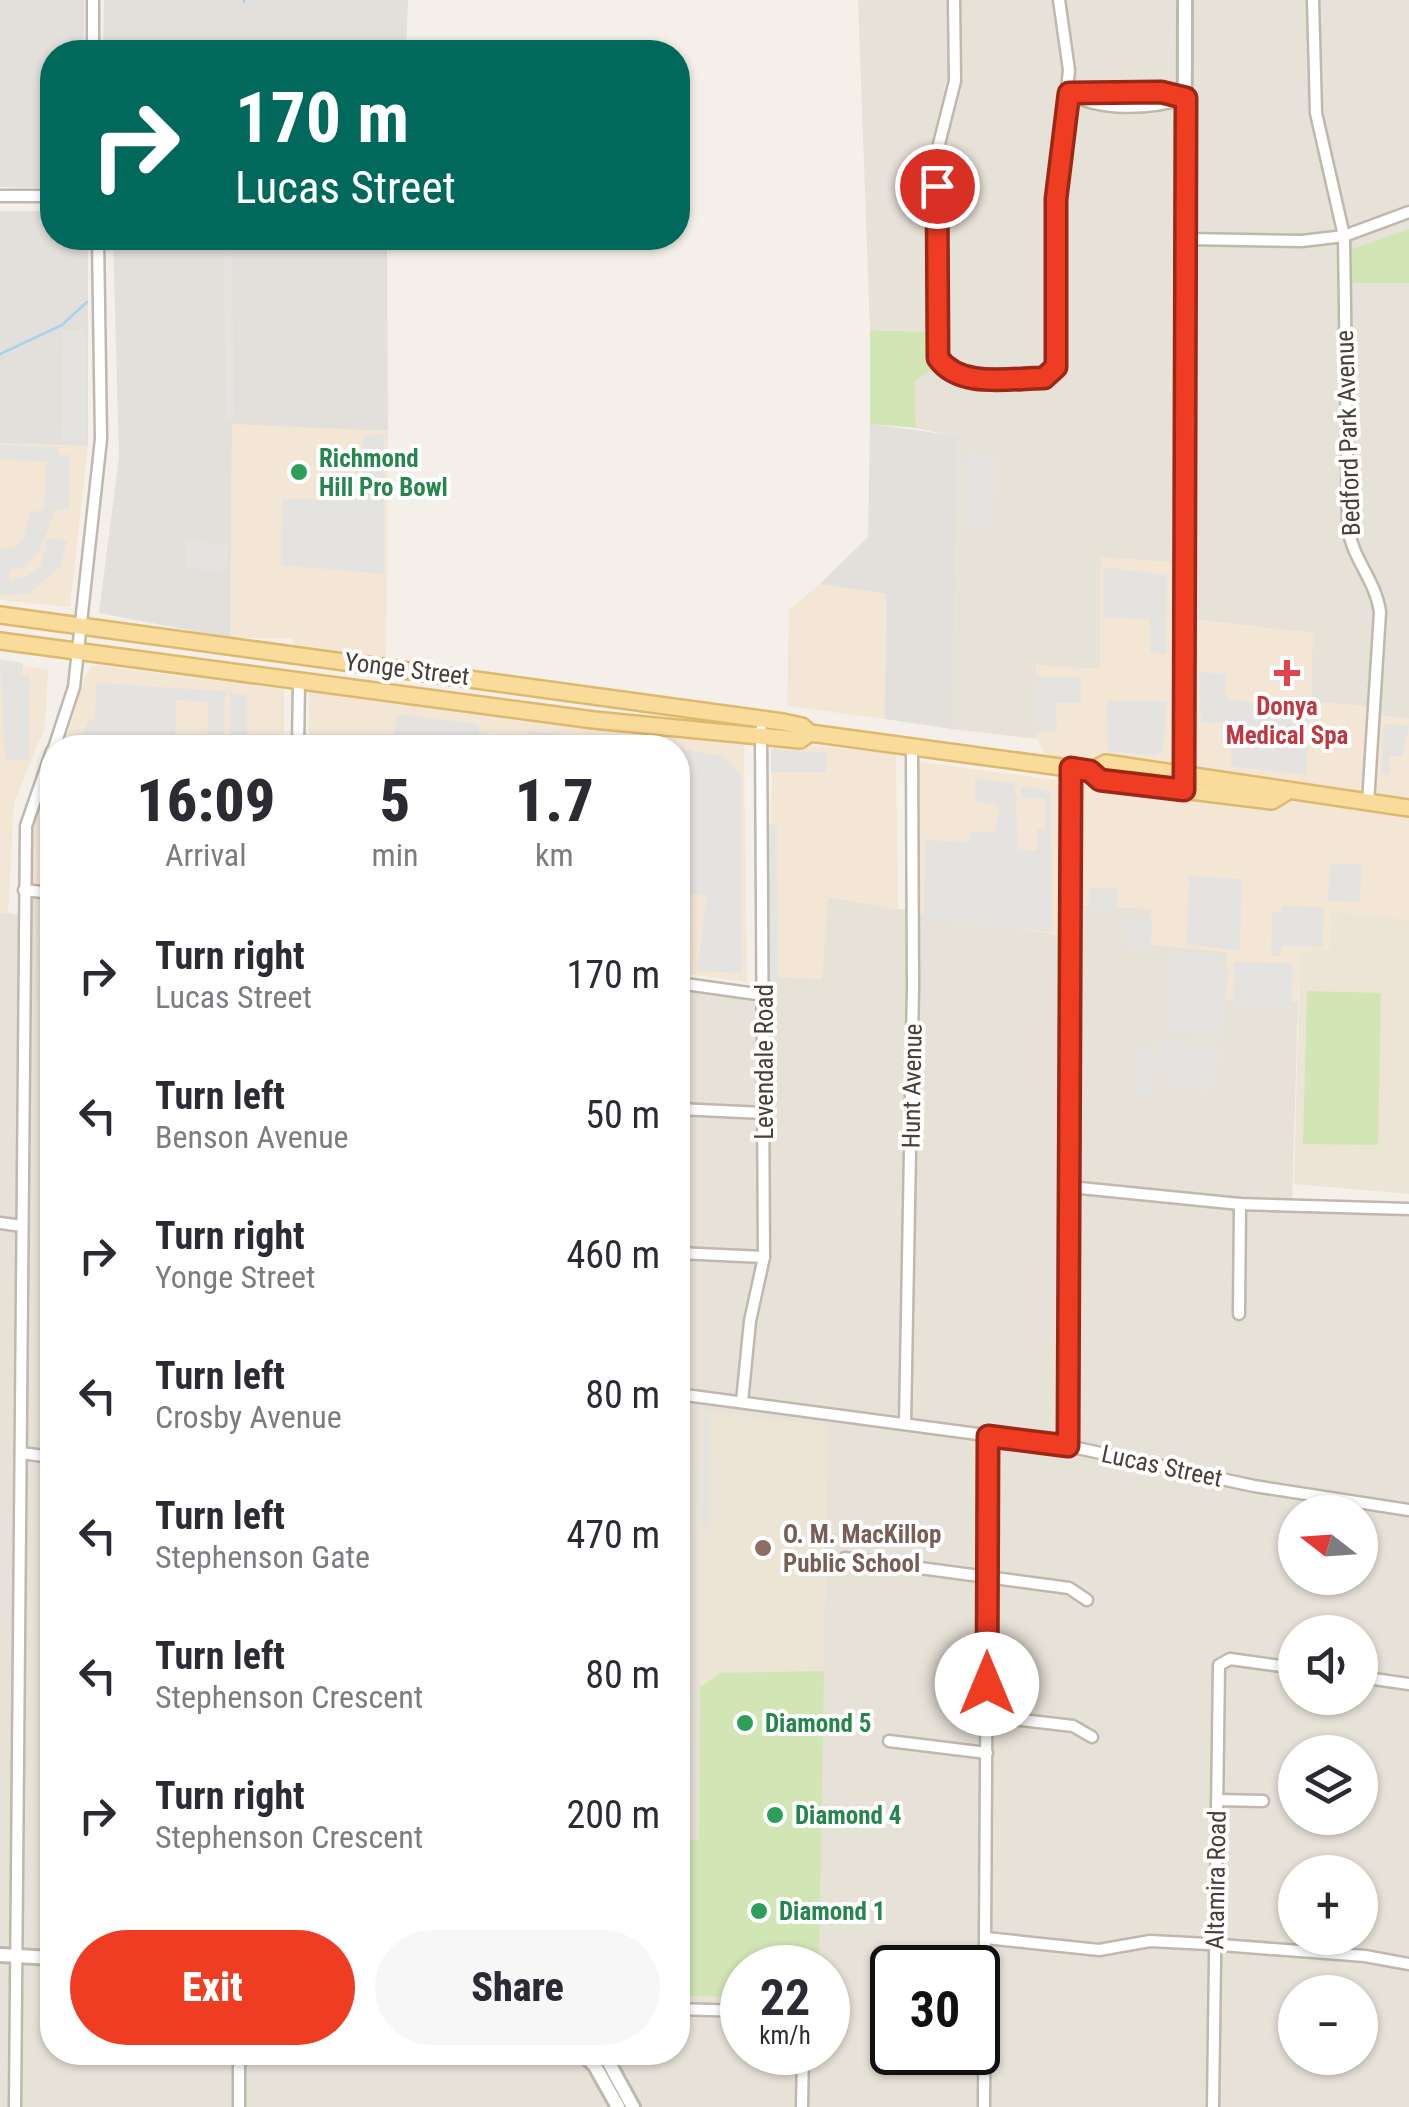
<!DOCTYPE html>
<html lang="en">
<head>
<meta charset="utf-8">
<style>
	body { margin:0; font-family:"Roboto Condensed",sans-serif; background:#f7f7f7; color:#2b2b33; height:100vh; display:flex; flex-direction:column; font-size:38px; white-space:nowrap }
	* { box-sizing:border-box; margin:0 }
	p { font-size:32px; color:#7c7c81 }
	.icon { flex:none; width:55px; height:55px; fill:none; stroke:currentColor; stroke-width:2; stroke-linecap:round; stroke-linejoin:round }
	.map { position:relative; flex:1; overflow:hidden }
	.side { position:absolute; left:40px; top:735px; width:650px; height:1330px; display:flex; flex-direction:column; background:#fff; border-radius:40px; box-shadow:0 2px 8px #0004 }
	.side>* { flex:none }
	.hud { position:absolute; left:40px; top:40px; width:650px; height:210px; border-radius:40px; box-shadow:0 2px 8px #0004; background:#00695c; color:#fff; overflow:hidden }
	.needle { width:65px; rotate:287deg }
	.tools { position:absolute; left:1278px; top:1495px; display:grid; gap:20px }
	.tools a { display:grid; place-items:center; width:100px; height:100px; border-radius:50%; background:#fff; box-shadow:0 2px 8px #0004; font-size:50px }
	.speed { position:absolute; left:720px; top:1945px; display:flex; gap:20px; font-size:50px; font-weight:700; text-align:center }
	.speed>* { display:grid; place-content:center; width:130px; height:130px; border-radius:50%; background:#fff; box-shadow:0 2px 8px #0004; line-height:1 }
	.speed small { font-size:25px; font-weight:400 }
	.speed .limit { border:5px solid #111; border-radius:15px; background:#fff; color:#111 }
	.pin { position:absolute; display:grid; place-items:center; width:85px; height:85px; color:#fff; margin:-42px; border:5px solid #fff; border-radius:50%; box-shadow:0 2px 10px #0007 }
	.me { position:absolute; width:110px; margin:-55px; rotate:0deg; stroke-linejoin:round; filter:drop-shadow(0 0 8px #0008) }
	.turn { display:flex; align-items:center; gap:35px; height:210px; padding:0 30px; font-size:45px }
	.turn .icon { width:130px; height:130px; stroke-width:2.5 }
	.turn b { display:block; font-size:70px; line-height:85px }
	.eta { display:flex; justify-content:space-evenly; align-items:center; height:170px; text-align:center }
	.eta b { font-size:60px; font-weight:800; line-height:70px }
	.cta { display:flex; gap:20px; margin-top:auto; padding:20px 30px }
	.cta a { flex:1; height:115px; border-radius:60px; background:#ef3d24; color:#fff; font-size:40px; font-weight:800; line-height:115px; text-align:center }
	.cta a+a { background:#f7f7f7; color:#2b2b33 }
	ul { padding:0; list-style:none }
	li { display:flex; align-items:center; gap:30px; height:140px; padding:0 30px }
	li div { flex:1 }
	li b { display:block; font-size:38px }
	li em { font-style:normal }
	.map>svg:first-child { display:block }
</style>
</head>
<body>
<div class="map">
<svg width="1409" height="2107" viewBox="0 0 1409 2107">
	<rect width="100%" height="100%" fill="#f4f0e9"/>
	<g fill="#e7e2d7" fill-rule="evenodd">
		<path d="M858,0H1409V719L1383,716L1363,706L1311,702L1312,633L1173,617L1101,557L1100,669L1036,666V739L952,729L958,437L916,428L915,381L934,368L931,332L870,330Z"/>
		<path d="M29,897L52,899V2052H678V989L769,999L770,977L828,897L1057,935L1058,903L1151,909V945L1228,952L1225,999L1298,1002L1292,1206L1409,1216V2107H0V912L28,916ZM1295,1512H1360V1578H1295ZM1295,1632H1360V1698H1295ZM1295,1752H1360V1818H1295ZM1295,1872H1360V1938H1295ZM742,1968H828V2052H742ZM892,1968H978V2052H892ZM1295,1992H1360V2058H1295Z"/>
	</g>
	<g fill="#f4e6d5">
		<path d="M232,423L388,431L386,658L294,644L291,638H230Z"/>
		<path d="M0,443L88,446L70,607L0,600Z"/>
		<path d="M1101,557L1172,562L1173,617L1313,633L1311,702L1363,706L1383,716L1409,719V919L1331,913L1330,950L1300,951L1298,1002L1225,999L1228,952L1150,945L1151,909L1059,903L1057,935L917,913L914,761L1062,781L1036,739V665L1100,669Z"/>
		<path d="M820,584L886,594L885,719L787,706L789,610Z"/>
		<path d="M0,662L48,670L45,727L14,803L8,913L0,912Z"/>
		<path d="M92,665L284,689V747L64,748L85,676Z"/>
		<path d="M309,691L744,745L747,982L678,973V748H309Z"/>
		<path d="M772,742L896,754L898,910L828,897L822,979L770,977Z"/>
		<path d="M52,776V885L32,883V829Z"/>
	</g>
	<g fill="#e3dfda">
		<path d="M0,0H84V52H52V188L0,187Z"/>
		<path d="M104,0H408L406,52H103Z"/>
		<path d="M0,211H52V238H88V446L0,443Z"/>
		<path d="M113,238H387L388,431L232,424L230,638L99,613L119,457Z"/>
		<path d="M870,424L958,436L952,729L885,719L886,594L820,584L868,537Z"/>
	</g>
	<g fill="#ece4d4">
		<path d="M1331,912L1409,919V1194L1294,1184L1300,951L1330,949Z"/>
		<path d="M700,1411L828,1425L824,1671L720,1673L700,1687Z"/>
	</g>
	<g fill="#d1e6b4">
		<path d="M1409,229V283H1351L1352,249Z"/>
		<path d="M870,330L931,332L934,368L915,381L916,428L870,424Z"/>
		<path d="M1307,991L1381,993L1378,1145L1303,1144Z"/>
		<path d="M824,1671L819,1967L742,1968V1997L678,1996V1840H699L700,1687L720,1673Z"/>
	</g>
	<g fill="#e5e3e0">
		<path d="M224,238H232L234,419L226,420Z"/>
		<path d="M63,330H85V441H62Z"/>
		<path d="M384,434V574L281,565L282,499L362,498L363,436Z"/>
		<path d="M0,445L58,447L60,455L69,454L70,509L56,510L38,553L25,566L11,570L9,581L29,575L41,566L47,538L67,541L60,567L28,594L0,595V549L14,548L23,539L30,512L44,510L46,462L0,459Z"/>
		<path d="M966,453L996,454L993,530L963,529Z"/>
		<path d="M186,540L228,545V570L186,569Z"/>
		<path d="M1103,567L1167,575L1166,654L1150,652V619L1104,618Z"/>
		<path d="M0,659L23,663L21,676H30L29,760H5Z"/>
		<path d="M1036,672L1040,677H1081V703H1056L1057,731L1036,732Z"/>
		<path d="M1199,672L1226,674V699L1308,709L1307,775L1231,766L1230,723H1201Z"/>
		<path d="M97,683L225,691L223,747H207L208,702L176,700L175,747H76L89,720L94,721Z"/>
		<path d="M230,693L247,695V747H230Z"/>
		<path d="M1107,701H1167L1163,750L1156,756L1108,751Z"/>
		<path d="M397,714L479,724V733L486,735L485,747H393Z"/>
		<path d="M1384,724L1409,725L1402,756H1390L1389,775L1381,774Z"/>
		<path d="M528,731L662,747H520L521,741L528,742Z"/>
		<path d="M678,749L724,756L741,776L742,973L697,971L707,896L678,892Z"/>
		<path d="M771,749L827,753L826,772H771Z"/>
		<path d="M975,779L1015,783L1018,851L1037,850V829H1046L1045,798H1021V786L1051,791L1052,932L924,920L925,840L969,842L971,831L995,832L999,805L975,801Z"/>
		<path d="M52,797V878H42V819Z"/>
		<path d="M777,823L778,980H769L768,824Z"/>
		<path d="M1330,863L1362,864L1360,902L1328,901Z"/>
		<path d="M1189,876L1242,879L1240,951L1187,944Z"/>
		<rect x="1089" y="888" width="28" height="23"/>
		<path d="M1281,906L1324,907L1323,947L1282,946L1281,956H1271L1272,912H1281Z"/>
		<path d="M1125,918L1152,919L1151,949L1123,947Z"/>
		<path d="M1173,953L1174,959L1180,960L1181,953L1221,958V968H1229L1220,1038L1169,1032L1167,954Z"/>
		<path d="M1234,962L1293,963L1291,1008L1233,1006Z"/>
		<path d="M1156,1040L1220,1045L1217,1083L1209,1082L1208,1091L1165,1087L1166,1072L1153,1070L1152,1096L1133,1094L1137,1047H1152L1153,1069Z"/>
		<path d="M703,1413H710L708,1530H701Z"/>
	</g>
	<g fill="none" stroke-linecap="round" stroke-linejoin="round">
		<g stroke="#a9d3ed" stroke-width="2.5">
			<path d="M244,0V2"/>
			<path d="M0,354L62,325L87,302"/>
		</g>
		<g stroke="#bfb8ac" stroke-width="15">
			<g id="minor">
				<path d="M93,0V52"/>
				<path d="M954,0L955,81L937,152L938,358C960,390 1009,378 1043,378L1056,367V199L1069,70L1059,0"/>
				<path d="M1313,0L1316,113L1344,236L1348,528C1353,560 1376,581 1380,612L1368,803"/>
				<path d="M1069,93C1100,112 1152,109 1186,98"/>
				<path d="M1070,93L1086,90L1182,97"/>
				<path d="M0,196H52"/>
				<path d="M1186,239L1302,241L1344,236L1409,212"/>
				<path d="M54,748L74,687L101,439L98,238"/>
				<path d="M298,748L299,680"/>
				<path d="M24,890L52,893"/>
				<path d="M678,983L764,995"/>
				<path d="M678,1109L764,1113"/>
				<path d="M1070,1187L1240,1204L1409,1209"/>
				<path d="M0,1223L22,1226"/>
				<path d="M678,1253L764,1257"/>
				<path d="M1239,1314L1240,1204"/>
				<path d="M678,1394L1068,1446L1254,1486L1409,1510"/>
				<path d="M742,1402L750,1321L764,1257L761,730"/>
				<path d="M905,1424L913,987L912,749"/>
				<path d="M1068,1446L1071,769"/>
				<path d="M21,1453L52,1457"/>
				<path d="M845,1558L1069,1588L1087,1600"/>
				<path d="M1360,1677L1409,1684"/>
				<path d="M987,1716L1073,1726L1092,1737"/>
				<path d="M889,1741L987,1753"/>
				<path d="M1217,1800L1263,1801"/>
				<path d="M986,1938L1099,1950L1150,1941L1208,1944L1365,1956L1409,1964"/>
				<path d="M678,2009L742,2011"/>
				<path d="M239,2052V2107"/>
				<path d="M15,2107L26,826L52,751"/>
				<path d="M802,2107L803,2052"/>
				<path d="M984,2107L988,1435"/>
				<path d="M1213,2107L1219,1665L1230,1659L1295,1668"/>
			</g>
		</g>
		<g stroke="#bfb8ac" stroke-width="18">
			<g id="tertiary">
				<path d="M1183,783L1185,0"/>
				<path d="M0,1955L52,1958"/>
				<path d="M581,2052L595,2066L618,2107"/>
				<path d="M603,2052L633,2107"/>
			</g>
		</g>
		<g stroke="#deb96d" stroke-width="20">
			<g id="primary">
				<path d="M0,615L783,722L802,726L810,733L1090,771L1100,780L1272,801L1285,793"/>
				<path d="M0,641L594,720L800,740L810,733"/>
				<path d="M1090,771L1106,763L1409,808"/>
			</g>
		</g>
		<use href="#minor" stroke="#fff" stroke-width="10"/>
		<use href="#tertiary" stroke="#fff" stroke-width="12"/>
		<use href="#primary" stroke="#f9dc9c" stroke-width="15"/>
	</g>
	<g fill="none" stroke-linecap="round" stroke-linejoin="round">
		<g stroke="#9b2817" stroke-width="25">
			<path id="route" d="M937,186L938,358C960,389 1009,378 1044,378L1056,367V199L1069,93L1161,92L1186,98L1184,790L1100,780L1090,771L1071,768L1068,1446L988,1436L987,1684"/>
		</g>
		<use href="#route" stroke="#ef3d24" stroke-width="18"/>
	</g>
	<g fill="#2e9e5b" stroke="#fff" stroke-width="4">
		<circle cx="299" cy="472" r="10"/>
		<circle cx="745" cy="1723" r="10"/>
		<circle cx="775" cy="1815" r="10"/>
		<circle cx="759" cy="1911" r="10"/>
	</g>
	<path fill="#e0444e" stroke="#fff" stroke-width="4" d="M1282 658h10v10h10v10h-10v10h-10v-10h-10v-10h10z"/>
	<circle fill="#8d6e63" stroke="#fff" stroke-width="4" cx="763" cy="1548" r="10"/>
	<g text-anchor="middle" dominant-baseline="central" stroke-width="8" stroke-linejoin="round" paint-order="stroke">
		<g font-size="25" fill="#474138" stroke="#fff">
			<text transform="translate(1348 433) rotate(-92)">Bedford Park Avenue</text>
			<text transform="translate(407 669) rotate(7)">Yonge Street</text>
			<text transform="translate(764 1062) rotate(-90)">Levendale Road</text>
			<text transform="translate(912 1086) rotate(-89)">Hunt Avenue</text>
			<text transform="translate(1162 1466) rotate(12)">Lucas Street</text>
			<text transform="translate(1216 1880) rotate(-89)">Altamira Road</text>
		</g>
		<g font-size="25" font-weight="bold" fill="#27864d" stroke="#fff" text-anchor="start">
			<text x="319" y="458">Richmond<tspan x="319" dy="29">Hill Pro Bowl</tspan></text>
			<text x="765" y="1723">Diamond 5</text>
			<text x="795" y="1815">Diamond 4</text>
			<text x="779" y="1911">Diamond 1</text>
		</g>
		<g font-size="25" font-weight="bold" fill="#be3a42" stroke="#fff">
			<text x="1287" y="706">Donya<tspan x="1287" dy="29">Medical Spa</tspan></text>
		</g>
		<g font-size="25" font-weight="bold" fill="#785e54" stroke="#fff" text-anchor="start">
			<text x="783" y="1534">O. M. MacKillop<tspan x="783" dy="29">Public School</tspan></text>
		</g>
	</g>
</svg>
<div class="tools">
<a><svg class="needle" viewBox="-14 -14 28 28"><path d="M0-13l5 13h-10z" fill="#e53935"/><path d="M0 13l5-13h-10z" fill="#7c7c81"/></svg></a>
<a><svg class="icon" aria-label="sound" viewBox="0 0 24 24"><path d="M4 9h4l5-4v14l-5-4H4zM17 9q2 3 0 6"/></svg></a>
<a><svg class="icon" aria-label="layers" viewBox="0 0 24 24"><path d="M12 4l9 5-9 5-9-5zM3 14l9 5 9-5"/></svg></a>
<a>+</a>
<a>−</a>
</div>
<div class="speed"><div>22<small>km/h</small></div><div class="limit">30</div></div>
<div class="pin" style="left:937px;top:186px;background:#d93025"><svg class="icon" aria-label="arrive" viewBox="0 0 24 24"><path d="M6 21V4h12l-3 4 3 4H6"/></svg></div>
<svg class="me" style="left:987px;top:1684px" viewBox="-20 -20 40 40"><circle r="19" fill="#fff"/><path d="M0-13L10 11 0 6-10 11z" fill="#ef3d24"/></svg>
<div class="hud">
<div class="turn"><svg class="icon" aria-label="right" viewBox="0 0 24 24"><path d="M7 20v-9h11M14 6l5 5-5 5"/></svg><div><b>170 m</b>Lucas Street</div></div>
</div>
<section class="side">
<div class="eta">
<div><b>16:09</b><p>Arrival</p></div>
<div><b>5</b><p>min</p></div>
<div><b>1.7</b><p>km</p></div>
</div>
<ul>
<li><svg class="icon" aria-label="right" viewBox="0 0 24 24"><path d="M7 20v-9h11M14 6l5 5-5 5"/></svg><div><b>Turn right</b><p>Lucas Street</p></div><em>170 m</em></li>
<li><svg class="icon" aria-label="left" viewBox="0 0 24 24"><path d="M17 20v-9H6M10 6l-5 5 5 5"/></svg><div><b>Turn left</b><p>Benson Avenue</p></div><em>50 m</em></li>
<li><svg class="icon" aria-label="right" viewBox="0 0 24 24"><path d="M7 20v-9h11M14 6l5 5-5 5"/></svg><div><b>Turn right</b><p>Yonge Street</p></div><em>460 m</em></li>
<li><svg class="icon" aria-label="left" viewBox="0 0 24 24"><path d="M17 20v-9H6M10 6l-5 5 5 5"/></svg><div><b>Turn left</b><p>Crosby Avenue</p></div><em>80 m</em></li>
<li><svg class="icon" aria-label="left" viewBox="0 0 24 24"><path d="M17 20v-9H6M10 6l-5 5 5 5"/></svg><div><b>Turn left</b><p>Stephenson Gate</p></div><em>470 m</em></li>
<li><svg class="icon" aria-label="left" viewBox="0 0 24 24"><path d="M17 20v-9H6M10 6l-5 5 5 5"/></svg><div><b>Turn left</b><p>Stephenson Crescent</p></div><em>80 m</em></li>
<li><svg class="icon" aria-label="right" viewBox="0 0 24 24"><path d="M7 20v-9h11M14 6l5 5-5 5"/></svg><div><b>Turn right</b><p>Stephenson Crescent</p></div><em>200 m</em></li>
</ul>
<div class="cta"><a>Exit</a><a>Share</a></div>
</section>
</div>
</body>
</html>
